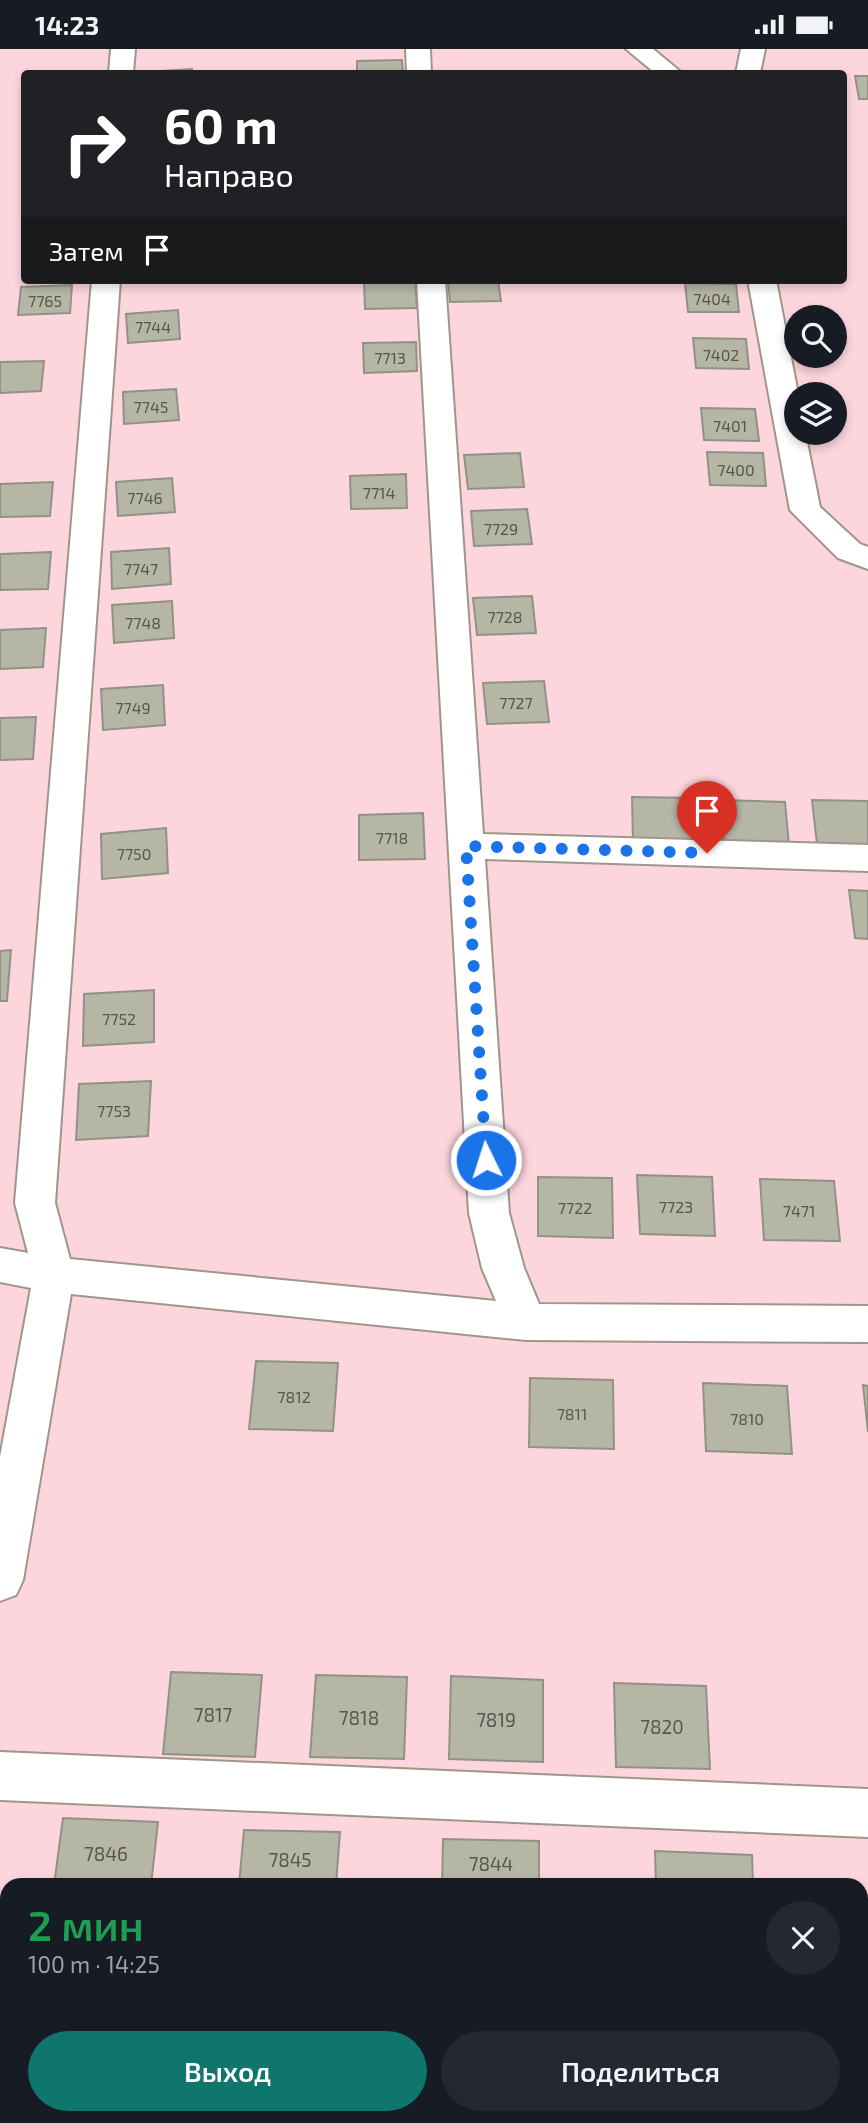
<!DOCTYPE html>
<html lang="ru">
<head>
<meta charset="utf-8">
<style>
	body { margin:0; font-family:"Exo 2",sans-serif; background:#242831; color:#f1f3f6; height:100vh; display:flex; flex-direction:column; font-size:26px; white-space:nowrap }
	* { box-sizing:border-box; margin:0 }
	p { font-size:23px; color:#9ea1a6 }
	.icon { flex:none; width:38px; height:38px; fill:none; stroke:currentColor; stroke-width:2; stroke-linecap:round; stroke-linejoin:round }
	.map { position:relative; flex:1; overflow:hidden }
	.details { position:absolute; left:0px; top:1829px; width:868px; height:247px; display:flex; flex-direction:column; background:#171b24; border-radius:21px 21px 0 0; box-shadow:0 4px 10px #0003 }
	.details>* { flex:none }
	.hud { position:absolute; left:21px; top:21px; width:826px; height:214px; border-radius:7px; box-shadow:0 4px 10px #0003; background:#202124; color:#fff; overflow:hidden }
	.controls { position:absolute; left:784px; top:256px; display:grid; gap:14px }
	.controls a { display:grid; place-items:center; width:63px; height:63px; border-radius:50%; background:#171b24; box-shadow:0 4px 10px #0003; font-size:35px }
	.pin { position:absolute; display:grid; place-items:center; width:60px; height:60px; color:#fff; margin:-72px -30px; border-radius:50% 50% 50% 0; rotate:-45deg; box-shadow:0 0 7px #0007 }
	.pin .icon { rotate:45deg }
	.me { position:absolute; width:77px; margin:-38px; rotate:356deg; stroke-linejoin:round; filter:drop-shadow(0 0 5px #0008) }
	.turn { display:flex; align-items:center; gap:24px; height:147px; padding:0 28px; font-size:32px }
	.turn .icon { width:91px; height:91px; stroke-width:2.5 }
	.turn b { display:block; font-size:49px; line-height:60px }
	.then { display:flex; align-items:center; height:66px; padding:0 28px; background:#0003; gap:14px; font-size:26px }
	.round { display:grid; place-items:center; flex:none; width:74px; height:74px; border-radius:37px; background:#242831 }
	.overview { display:flex; align-items:center; justify-content:space-between; height:119px; padding:0 28px }
	h1 { font-size:42px; font-weight:600; line-height:52px; color:#1e9e55 }
	.action { display:flex; gap:14px; margin-top:auto; padding:14px 28px }
	.action a { flex:1; height:80px; border-radius:42px; background:#0f766e; color:#fff; font-size:28px; font-weight:600; line-height:80px; text-align:center }
	.action a+a { background:#242831; color:#f1f3f6 }
	.status { display:flex; justify-content:space-between; align-items:center; height:49px; padding:0 35px; background:#171b24; direction:ltr }
	.status svg { height:19px; fill:currentColor }
	.map>svg:first-child { display:block }
</style>
</head>
<body>
<div class="status"><b>14:23</b><svg viewBox="0 0 49 12"><path d="M0 12V9h3v3zM5 12V6h3v6zM10 12V3h3v9zM15 12V0h3v12zM26 1h20v11H26zM47 4h2v5h-2z"/></svg></div>
<div class="map">
<svg width="868" height="2074" viewBox="0 0 868 2074">
	<rect width="100%" height="100%" fill="#fbf1e3"/>
	<path fill="#fdd6dd" fill-rule="evenodd" d="M0,0H868V2074H0ZM24,24H844V231H24ZM796,268H835V306H796ZM796,345H835V383H796ZM7,1836H861V2068H7Z"/>
	<g fill="#b6b6a7" stroke="#919284" stroke-width="2">
		<path d="M402,11L403,24H357V12Z"/>
		<path d="M192,20V24H146V23Z"/>
		<path d="M855,27H868V50H859Z"/>
		<path d="M415,231L417,259L365,260L364,232Z"/>
		<path d="M448,231H498L501,252L450,253Z"/>
		<path d="M685,234L736,235L739,263H688Z"/>
		<path d="M72,236L70,264L18,266L21,238Z"/>
		<path d="M178,261L180,290L128,294L126,265Z"/>
		<path d="M693,289L746,290L749,320L696,319Z"/>
		<path d="M416,293L417,322L364,324L363,294Z"/>
		<path d="M44,312L41,342L0,344V313Z"/>
		<path d="M176,340L179,371L124,375L123,343Z"/>
		<path d="M701,359L755,360L759,392L704,391Z"/>
		<path d="M707,403L763,404L766,437L710,436Z"/>
		<path d="M520,404L524,438L468,440L464,406Z"/>
		<path d="M406,425L407,459L351,460L350,427Z"/>
		<path d="M172,429L175,463L118,467L116,433Z"/>
		<path d="M53,433L50,467L0,468V435Z"/>
		<path d="M527,460L532,495L474,497L471,462Z"/>
		<path d="M169,499L171,535L112,540L111,503Z"/>
		<path d="M51,503L48,540L0,541V505Z"/>
		<path d="M532,547L536,584L477,586L473,549Z"/>
		<path d="M172,552L174,589L114,594L112,556Z"/>
		<path d="M46,579L43,618L0,620V581Z"/>
		<path d="M544,632L549,673L487,675L483,634Z"/>
		<path d="M163,636L165,676L103,681L101,640Z"/>
		<path d="M36,668L33,710L0,711V669Z"/>
		<path d="M632,748L696,749L699,794L633,792Z"/>
		<path d="M720,751L785,753L789,797L724,796Z"/>
		<path d="M812,751L868,752V797L817,795Z"/>
		<path d="M423,764L425,810L359,811V766Z"/>
		<path d="M166,779L168,824L102,830L101,785Z"/>
		<path d="M849,841L868,842V890L855,889Z"/>
		<path d="M11,901L7,952H0V902Z"/>
		<path d="M154,941V993L83,997L84,945Z"/>
		<path d="M151,1032L148,1087L76,1091L79,1035Z"/>
		<path d="M637,1126L712,1128L715,1187L640,1185Z"/>
		<path d="M538,1128L612,1129L613,1189L538,1187Z"/>
		<path d="M760,1130L834,1132L840,1192L764,1191Z"/>
		<path d="M256,1312L338,1314L333,1382L249,1380Z"/>
		<path d="M530,1329L613,1331L614,1400L529,1398Z"/>
		<path d="M703,1334L787,1337L792,1405L706,1402Z"/>
		<path d="M863,1336L868,1337V1383Z"/>
		<path d="M171,1623L262,1626L255,1708L163,1705Z"/>
		<path d="M316,1626L407,1628L404,1710L310,1708Z"/>
		<path d="M451,1627L543,1631V1713L449,1710Z"/>
		<path d="M614,1634L706,1637L710,1720L616,1718Z"/>
		<path d="M63,1769L158,1773L151,1836H54Z"/>
		<path d="M244,1781L340,1783L336,1836H239Z"/>
		<path d="M443,1790L539,1792V1836H442Z"/>
		<path d="M655,1802L752,1806L753,1836H656Z"/>
		<path d="M0,2036H7V2068H48L47,2074H0Z"/>
	</g>
	<g fill="none" stroke-linecap="round" stroke-linejoin="round">
		<g stroke="#9f9689" stroke-width="4">
			<g id="minor">
				<path d="M111,0H135L133,24H109Z"/>
				<path d="M406,0H430L431,24H407Z"/>
				<path d="M626,0H653L682,24H655Z"/>
				<path d="M741,0H765L760,24H736Z"/>
				<path d="M92,231H120L55,1154L70,1210L496,1252L482,1219L469,1164L417,231H445L483,785L868,796V822L485,810L509,1164L524,1219L539,1255L868,1257V1293L526,1291L71,1245L23,1531L16,1546L0,1552V1408L31,1239L0,1233V1199L28,1204L15,1154Z"/>
				<path d="M748,231H776L798,345L796,383H805L820,458L860,495L868,498V520L838,509L790,461Z"/>
				<path d="M0,1703L868,1740V1788L0,1751Z"/>
			</g>
		</g>
		<use href="#minor" fill="#fff" fill-rule="evenodd"/>
	</g>
	<g fill="none" stroke-linecap="round" stroke-linejoin="round">
		<path stroke="#1a73e8" stroke-width="12" stroke-dasharray="0 21.6" d="M486,1111L466,797L707,804"/>
	</g>
	<g text-anchor="middle" dominant-baseline="central" stroke-width="7" stroke-linejoin="round" paint-order="stroke">
		<g font-size="16" fill="#58554e">
			<text x="712" y="249">7404</text>
			<text x="45" y="251">7765</text>
			<text x="153" y="277">7744</text>
			<text x="721" y="305">7402</text>
			<text x="390" y="308">7713</text>
			<text x="151" y="357">7745</text>
			<text x="730" y="376">7401</text>
			<text x="736" y="420">7400</text>
			<text x="379" y="443">7714</text>
			<text x="145" y="448">7746</text>
			<text x="501" y="479">7729</text>
			<text x="141" y="519">7747</text>
			<text x="505" y="567">7728</text>
			<text x="143" y="573">7748</text>
			<text x="516" y="653">7727</text>
			<text x="133" y="658">7749</text>
			<text x="392" y="788">7718</text>
			<text x="134" y="804">7750</text>
			<text x="119" y="969">7752</text>
			<text x="114" y="1061">7753</text>
			<text x="676" y="1157">7723</text>
			<text x="575" y="1158">7722</text>
			<text x="799" y="1161">7471</text>
			<text x="294" y="1347">7812</text>
			<text x="572" y="1364">7811</text>
			<text x="747" y="1369">7810</text>
		</g>
		<g font-size="19" fill="#58554e">
			<text x="213" y="1665">7817</text>
			<text x="359" y="1668">7818</text>
			<text x="496" y="1670">7819</text>
			<text x="662" y="1677">7820</text>
			<text x="106" y="1804">7846</text>
			<text x="290" y="1810">7845</text>
			<text x="491" y="1814">7844</text>
		</g>
	</g>
</svg>
<div class="controls">
<a><svg class="icon" aria-label="search" viewBox="0 0 24 24"><circle cx="10" cy="10" r="6"/><path d="M15 15l6 6"/></svg></a>
<a><svg class="icon" aria-label="layers" viewBox="0 0 24 24"><path d="M12 4l9 5-9 5-9-5zM3 14l9 5 9-5"/></svg></a>
</div>
<div class="pin" style="left:707px;top:804px;background:#d93025"><svg class="icon" aria-label="arrive" viewBox="0 0 24 24"><path d="M6 21V4h12l-3 4 3 4H6"/></svg></div>
<svg class="me" style="left:486px;top:1111px" viewBox="-20 -20 40 40"><circle r="17" fill="#1a73e8" stroke="#fff" stroke-width="3"/><path d="M0-11L8 9 0 5-8 9z" fill="#fff"/></svg>
<div class="hud">
<div class="turn"><svg class="icon" aria-label="right" viewBox="0 0 24 24"><path d="M7 20v-9h11M14 6l5 5-5 5"/></svg><div><b>60 m</b>Направо</div></div>
<div class="then">Затем<svg class="icon" aria-label="arrive" viewBox="0 0 24 24"><path d="M6 21V4h12l-3 4 3 4H6"/></svg></div>
</div>
<section class="details">
<div class="overview"><div><h1>2 мин</h1><p>100 m · 14:25</p></div><a class="round"><svg class="icon" aria-label="close" viewBox="0 0 24 24"><path d="M6 6l12 12M18 6L6 18"/></svg></a></div>
<div class="action"><a>Выход</a><a>Поделиться</a></div>
</section>
</div>
</body>
</html>
